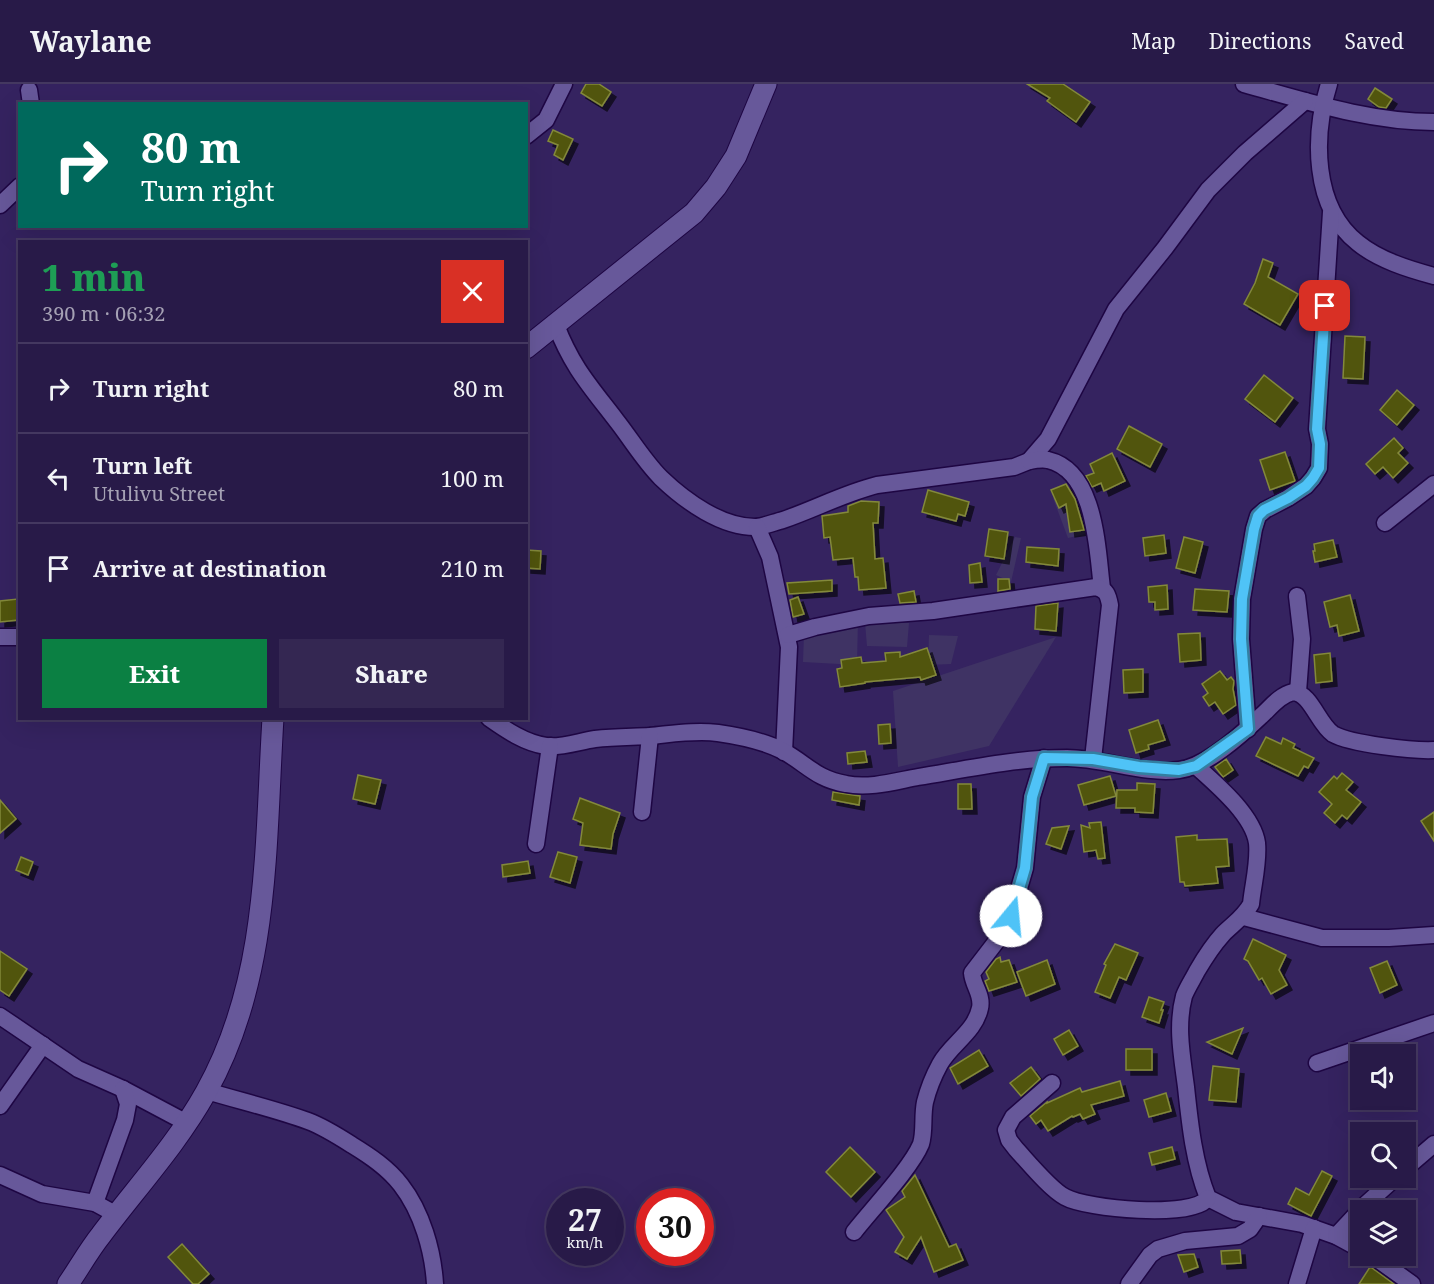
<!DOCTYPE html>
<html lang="en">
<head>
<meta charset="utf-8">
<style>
	body { margin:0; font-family:"Noto Serif",serif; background:#342752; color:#f1f3f6; height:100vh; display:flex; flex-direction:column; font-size:22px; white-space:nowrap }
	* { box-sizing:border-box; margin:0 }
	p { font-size:20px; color:#a5a1b4 }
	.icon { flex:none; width:33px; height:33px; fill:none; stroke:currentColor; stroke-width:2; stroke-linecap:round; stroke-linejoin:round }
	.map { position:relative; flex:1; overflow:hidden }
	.drawer { position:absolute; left:18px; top:156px; width:510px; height:480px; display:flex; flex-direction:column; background:#281a48; border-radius:0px; box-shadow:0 6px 24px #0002,0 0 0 2px #443860 }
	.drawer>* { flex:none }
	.banner { position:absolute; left:18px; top:18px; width:510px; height:126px; border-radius:0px; box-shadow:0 6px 24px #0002,0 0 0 2px #443860; background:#00695c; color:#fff; overflow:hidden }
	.buttons { position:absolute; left:1350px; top:960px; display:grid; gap:12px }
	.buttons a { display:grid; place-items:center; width:66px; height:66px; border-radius:0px; background:#281a48; box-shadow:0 6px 24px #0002,0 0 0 2px #443860; font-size:30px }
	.speed { position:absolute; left:546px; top:1104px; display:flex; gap:12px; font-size:30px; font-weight:700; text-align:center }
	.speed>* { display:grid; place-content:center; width:78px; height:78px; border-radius:50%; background:#281a48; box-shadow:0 6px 24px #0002,0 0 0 2px #443860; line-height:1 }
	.speed small { font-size:15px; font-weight:400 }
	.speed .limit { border:9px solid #d22; background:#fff; color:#111 }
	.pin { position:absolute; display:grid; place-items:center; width:51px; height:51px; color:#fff; margin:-26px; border-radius:12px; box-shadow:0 3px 9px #0006 }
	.me { position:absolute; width:66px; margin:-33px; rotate:17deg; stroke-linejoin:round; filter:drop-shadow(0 0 4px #0008) }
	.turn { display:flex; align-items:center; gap:21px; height:126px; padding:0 24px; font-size:27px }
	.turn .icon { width:78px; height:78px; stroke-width:2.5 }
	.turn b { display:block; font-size:42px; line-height:51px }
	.round { display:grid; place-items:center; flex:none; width:63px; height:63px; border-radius:0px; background:#342752 }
	.head { display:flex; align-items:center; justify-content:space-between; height:102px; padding:0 24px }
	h1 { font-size:36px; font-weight:800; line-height:45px; color:#1e9e55 }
	.cta { display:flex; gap:12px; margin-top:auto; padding:12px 24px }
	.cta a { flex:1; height:69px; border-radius:0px; background:#0b8043; color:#fff; font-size:24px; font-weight:800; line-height:69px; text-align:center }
	.cta a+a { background:#342752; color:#f1f3f6 }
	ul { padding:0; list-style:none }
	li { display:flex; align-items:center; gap:18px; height:90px; padding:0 24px; border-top:2px solid #443860 }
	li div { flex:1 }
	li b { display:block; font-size:22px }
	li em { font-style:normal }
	header { display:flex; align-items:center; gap:36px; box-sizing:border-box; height:84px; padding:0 30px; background:#281a48; border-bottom:2px solid #443860 }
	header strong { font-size:28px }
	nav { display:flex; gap:33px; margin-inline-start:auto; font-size:21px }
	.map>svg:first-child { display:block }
</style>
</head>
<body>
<header>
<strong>Waylane</strong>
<nav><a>Map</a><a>Directions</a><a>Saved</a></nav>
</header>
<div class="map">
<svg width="1434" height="1200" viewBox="0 0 1434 1200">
	<defs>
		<filter id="shadow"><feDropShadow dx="5" dy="5" stdDeviation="0" flood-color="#0009"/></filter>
	</defs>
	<rect width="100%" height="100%" fill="#352360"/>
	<g fill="#3f3364">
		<path d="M1053,414L1077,420L1085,450L1068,454Z"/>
		<path d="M1015,453L1021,454L1011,498L996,491Z"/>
		<path d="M858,534L857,581L803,578L804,550Z"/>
		<path d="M865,539H909L907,563L867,562Z"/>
		<path d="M929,551L958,552L951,580L928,581Z"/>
		<path d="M1056,553L989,662L898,683L893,607Z"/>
	</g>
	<g fill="#51550f" stroke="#83893a" stroke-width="1.5" filter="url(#shadow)">
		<path d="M586,0H599L611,8L602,22L581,9Z"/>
		<path d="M1027,0H1063L1090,18L1076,38L1047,17L1050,14Z"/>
		<path d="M1375,4L1392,15L1386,24L1379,23L1368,15Z"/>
		<path d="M553,46L573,55L563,76L554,71L558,61L548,57Z"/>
		<path d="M1263,175L1273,179L1268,193L1298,210L1280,241L1244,220L1255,199Z"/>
		<path d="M1345,252L1365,253L1363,295L1343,294Z"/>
		<path d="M1264,291L1293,314L1275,338L1245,315Z"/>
		<path d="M1397,306L1414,321L1397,341L1380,326Z"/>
		<path d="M1129,342L1162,360L1150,383L1117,365Z"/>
		<path d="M1394,354L1403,364L1398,369L1408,379L1393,394L1383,383L1375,390L1366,380Z"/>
		<path d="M1285,368L1295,397L1270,406L1260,376Z"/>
		<path d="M1112,369L1125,397L1104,407L1101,399L1092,403L1086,392L1094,389L1090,380Z"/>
		<path d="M1066,400L1075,415L1084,446L1070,448L1066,420L1059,424L1051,406Z"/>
		<path d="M928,406L969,418L965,432L958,430L956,437L922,428Z"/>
		<path d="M861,417L879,418L878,439H873L875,475L883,474L886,504L859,506L858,493H855L853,474L833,476L830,453L824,454L822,432L848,428V422Z"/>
		<path d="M989,445L1008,448L1004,475L985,472Z"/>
		<path d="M1164,451L1166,469L1145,472L1143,454Z"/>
		<path d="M1184,453L1203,458L1195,489L1176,484Z"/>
		<path d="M1333,456L1337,473L1315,478L1313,467H1315L1314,460Z"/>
		<path d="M1027,463L1059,465L1058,482L1026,478Z"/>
		<path d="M526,466L541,467L540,485L526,484Z"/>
		<path d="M980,479L982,498L970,499L969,481Z"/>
		<path d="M998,495H1009L1010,505L998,507Z"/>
		<path d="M832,496V507L789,510L787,499Z"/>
		<path d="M1167,501L1168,525L1155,526V518H1149L1148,503Z"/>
		<path d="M1195,505L1229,507L1227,528L1193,526Z"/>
		<path d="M914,507L916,518L900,519L898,510Z"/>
		<path d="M1350,511L1359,547L1339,552L1337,541L1330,543L1324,518Z"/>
		<path d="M798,513L804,530L793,533L790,516Z"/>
		<path d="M18,515V536L0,538V517Z"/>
		<path d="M1058,519L1056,547L1035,545L1036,522Z"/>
		<path d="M1200,549L1201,576L1180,578L1178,550Z"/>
		<path d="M927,564L936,591L921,596L920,593L865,598V599L840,603L837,585L842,584L841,576L861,573L862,579L886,577L885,569L900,568V573Z"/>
		<path d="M1330,569L1332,597L1316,599L1314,571Z"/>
		<path d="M1143,585V608L1124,609L1123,586Z"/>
		<path d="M1220,587L1227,596L1231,593L1234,597L1233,605L1236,621L1223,630L1215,618L1209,622L1203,613L1208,609L1202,600Z"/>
		<path d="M1158,636L1165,656L1148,661L1149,665L1136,669L1129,646Z"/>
		<path d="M890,640L891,659L879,660L878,641Z"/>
		<path d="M1266,653L1281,660L1283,654L1295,660L1293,664L1314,674L1308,684L1304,682L1298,692L1256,672Z"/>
		<path d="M865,667L867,678L848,680L847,669Z"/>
		<path d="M1226,675L1233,686L1223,693L1215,683Z"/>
		<path d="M1342,689L1353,698L1346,706L1361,718L1347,735L1342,731L1335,739L1324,729L1332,720L1319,708L1334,692L1337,695Z"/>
		<path d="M358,691L381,696L375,720L353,715Z"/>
		<path d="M1110,692L1116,712L1084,721L1078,701Z"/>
		<path d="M1137,699L1155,700L1153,729L1135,728V724H1116L1117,706H1137Z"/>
		<path d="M958,700H971L972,725H958Z"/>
		<path d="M833,708L860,712L859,721L832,716Z"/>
		<path d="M580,714L620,729L613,750L611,765L580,761L583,739L573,735Z"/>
		<path d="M0,716L16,735L0,749Z"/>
		<path d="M1434,728V757L1421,737Z"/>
		<path d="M1101,738L1105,774L1098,775L1096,766L1084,768L1081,741L1090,744L1089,739Z"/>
		<path d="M1069,742L1061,765L1046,760L1052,744Z"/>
		<path d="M1197,751V756L1227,755L1229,782L1216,783L1218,799L1185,802L1184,798H1180L1176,753Z"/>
		<path d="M558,768L577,773L570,799L550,793Z"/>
		<path d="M21,773L33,778L28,791L16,786Z"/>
		<path d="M528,777L530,789L503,793L502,781Z"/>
		<path d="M1253,855L1286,871L1279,886L1287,901L1271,910L1262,894L1259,896L1248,877L1244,875Z"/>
		<path d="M1115,860L1138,869L1126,896L1119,893L1110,914L1095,908L1106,881L1104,880Z"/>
		<path d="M0,867L27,885L9,912L0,906Z"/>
		<path d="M1000,873L1001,878L1009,876L1017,898L989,907L985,897L989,895L986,888L996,875Z"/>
		<path d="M1047,876L1055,900L1026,912L1017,888Z"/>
		<path d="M1387,877L1397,901L1380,909L1370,884Z"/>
		<path d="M1149,913L1164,918L1161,926H1163L1159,939L1142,933Z"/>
		<path d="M1243,944L1232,970L1207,958Z"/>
		<path d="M1069,946L1078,962L1063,971L1054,955Z"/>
		<rect x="1126" y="965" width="26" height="21"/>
		<path d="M979,966L988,982L958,1000L950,984Z"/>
		<path d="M1213,982L1239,985L1236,1018L1209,1016Z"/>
		<path d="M1031,983L1040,995L1021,1012L1010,999Z"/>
		<path d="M1120,997L1124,1012L1091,1021L1095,1030L1083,1035L1080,1030L1073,1033L1072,1032L1048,1047L1041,1036L1036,1040L1030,1032L1047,1018V1019L1080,1004L1082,1008Z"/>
		<path d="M1166,1009L1171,1027L1149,1033L1144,1016Z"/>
		<path d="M850,1063L875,1088L851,1113L826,1088Z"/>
		<path d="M1172,1063L1175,1075L1152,1081L1149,1069Z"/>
		<path d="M1322,1087L1332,1092L1311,1132L1288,1120L1296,1104L1309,1111Z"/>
		<path d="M915,1091L949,1163L956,1160L963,1176L934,1188L921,1153L907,1175L895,1168L904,1153L886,1126L905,1113L902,1107Z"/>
		<path d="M182,1160L209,1190L198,1200H193L168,1173Z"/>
		<path d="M1240,1166L1241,1179L1222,1180L1221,1167Z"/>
		<path d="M1194,1170L1198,1183L1184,1188L1178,1171Z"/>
		<path d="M1370,1183L1372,1184L1394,1200H1359Z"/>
	</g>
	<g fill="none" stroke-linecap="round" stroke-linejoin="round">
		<g stroke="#1e0643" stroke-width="19">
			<g id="minor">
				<path d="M1244,0C1306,17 1369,38 1434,38"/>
				<path d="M1329,0C1313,51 1312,123 1358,159C1379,176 1408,185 1434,192"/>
				<path d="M29,6L31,20"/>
				<path d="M526,52L546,36L564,0"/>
				<path d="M0,121L20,102"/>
				<path d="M556,241C572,283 590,302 616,336C631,355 644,377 661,394C685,417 722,444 757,443C765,442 775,438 783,436C815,425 845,409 877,401L1014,383L1029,377L1048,355L1116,225L1165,164L1208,106L1245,69L1305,17"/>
				<path d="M1029,377C1035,376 1042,375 1048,376C1096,387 1097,465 1102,504"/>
				<path d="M1385,439L1434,400"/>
				<path d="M757,443L770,473L789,563L784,668"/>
				<path d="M1297,512L1302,555L1298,608"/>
				<path d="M788,551L815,543L869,532L933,527L1096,503C1107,506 1108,511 1110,521L1093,675"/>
				<path d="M0,553H20"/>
				<path d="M489,634C506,646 525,659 546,662C562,664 580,657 595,655C614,653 631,653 650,652C672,650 695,646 718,649C739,652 764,657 783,667C807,680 816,695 846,700C869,705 896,697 918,693C967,685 1017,674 1067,674C1103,674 1145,691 1179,686C1206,683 1242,650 1261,632C1271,623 1280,611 1293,608C1311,609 1318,640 1333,650C1351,660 1413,667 1434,666"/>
				<path d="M1248,645L1241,555L1242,515L1254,445L1258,432L1265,426L1288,414L1306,402L1313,394L1319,384L1320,360L1317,345L1331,128"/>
				<path d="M1196,682C1216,700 1253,731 1257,759C1259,779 1253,800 1251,820C1244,833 1233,840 1223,850C1213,861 1204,875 1197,887C1193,895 1187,904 1184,912C1176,942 1182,972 1186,1003C1190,1041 1194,1079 1208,1114L1236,1128L1302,1140L1336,1152L1360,1165"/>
				<path d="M642,728L650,652"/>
				<path d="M536,760L550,662"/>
				<path d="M1244,833L1322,854H1389L1434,851"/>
				<path d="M0,932L78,985L123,1005L187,1039"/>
				<path d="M1317,979L1434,939"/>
				<path d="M1052,999L1013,1033L1006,1046L1009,1056L1016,1065C1028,1078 1051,1106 1065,1113C1086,1125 1193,1135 1208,1114"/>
				<path d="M207,1007C240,1017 275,1025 308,1037C324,1043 338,1052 352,1061C370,1072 388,1084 401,1101C422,1128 433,1167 435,1200"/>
				<path d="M0,1022L43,961"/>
				<path d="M1406,1084L1434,1060"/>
				<path d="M0,1091L42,1110L95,1119L117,1131"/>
				<path d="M95,1119L125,1036L128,1020L123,1005"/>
				<path d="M854,1148C872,1125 911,1084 921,1060C925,1047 922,1032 925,1018C928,1006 934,991 940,980C951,960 975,948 980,924C983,911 973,902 972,889L1002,850L1011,832L1025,784L1032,713L1044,674"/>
				<path d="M1336,1152L1365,1121L1395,1094"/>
				<path d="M1373,1172L1412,1200"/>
				<path d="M1129,1200L1150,1171L1158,1165L1185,1157L1238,1152L1250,1145L1259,1132"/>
				<path d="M1297,1200L1314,1144"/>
			</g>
		</g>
		<g stroke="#1e0643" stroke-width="23">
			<g id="tertiary">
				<path d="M526,264L694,129L716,103L736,72L766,0"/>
				<path d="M68,1200C79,1184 89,1166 101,1151C137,1103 177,1060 206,1008C270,894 265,761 273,634"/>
			</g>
		</g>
		<use href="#minor" stroke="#67589a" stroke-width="16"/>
		<use href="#tertiary" stroke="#67589a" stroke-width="21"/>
	</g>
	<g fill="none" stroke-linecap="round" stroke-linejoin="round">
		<g stroke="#337fa1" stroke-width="15">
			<path id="route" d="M1011,832L1025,784L1032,713L1044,674L1093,675L1139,683L1179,686L1196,682L1248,645L1241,555L1242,515L1254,445L1258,432L1264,426L1288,414L1306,402L1313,394L1319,384L1320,360L1317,345L1325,222"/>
		</g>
		<use href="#route" stroke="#4fc3f7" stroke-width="10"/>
	</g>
</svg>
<div class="buttons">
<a><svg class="icon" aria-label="sound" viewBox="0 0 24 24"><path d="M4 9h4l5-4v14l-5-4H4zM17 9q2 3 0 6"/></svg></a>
<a><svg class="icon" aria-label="search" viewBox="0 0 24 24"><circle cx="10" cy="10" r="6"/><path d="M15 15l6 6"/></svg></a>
<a><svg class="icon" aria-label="layers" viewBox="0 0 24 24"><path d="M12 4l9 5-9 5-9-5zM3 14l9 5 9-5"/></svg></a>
</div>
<div class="speed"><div>27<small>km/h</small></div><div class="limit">30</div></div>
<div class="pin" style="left:1325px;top:222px;background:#d93025"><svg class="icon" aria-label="arrive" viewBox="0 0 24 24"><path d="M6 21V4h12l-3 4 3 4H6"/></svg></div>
<svg class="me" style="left:1011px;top:832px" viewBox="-20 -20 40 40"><circle r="19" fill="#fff"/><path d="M0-13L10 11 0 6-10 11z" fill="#4fc3f7"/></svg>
<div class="banner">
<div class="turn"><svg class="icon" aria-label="right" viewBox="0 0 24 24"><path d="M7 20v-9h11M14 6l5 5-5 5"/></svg><div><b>80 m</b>Turn right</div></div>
</div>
<section class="drawer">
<div class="head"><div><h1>1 min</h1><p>390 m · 06:32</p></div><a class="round" style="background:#d93025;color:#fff"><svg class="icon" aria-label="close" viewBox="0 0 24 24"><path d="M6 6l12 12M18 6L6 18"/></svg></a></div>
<ul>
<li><svg class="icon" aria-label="right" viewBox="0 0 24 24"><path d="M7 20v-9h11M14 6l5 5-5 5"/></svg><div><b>Turn right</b></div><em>80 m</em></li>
<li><svg class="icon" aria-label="left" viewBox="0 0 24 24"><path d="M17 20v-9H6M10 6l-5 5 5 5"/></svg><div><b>Turn left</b><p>Utulivu Street</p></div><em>100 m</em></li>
<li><svg class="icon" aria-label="arrive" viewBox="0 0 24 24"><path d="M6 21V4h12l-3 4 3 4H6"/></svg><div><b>Arrive at destination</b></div><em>210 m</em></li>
</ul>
<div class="cta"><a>Exit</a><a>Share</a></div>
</section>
</div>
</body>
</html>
